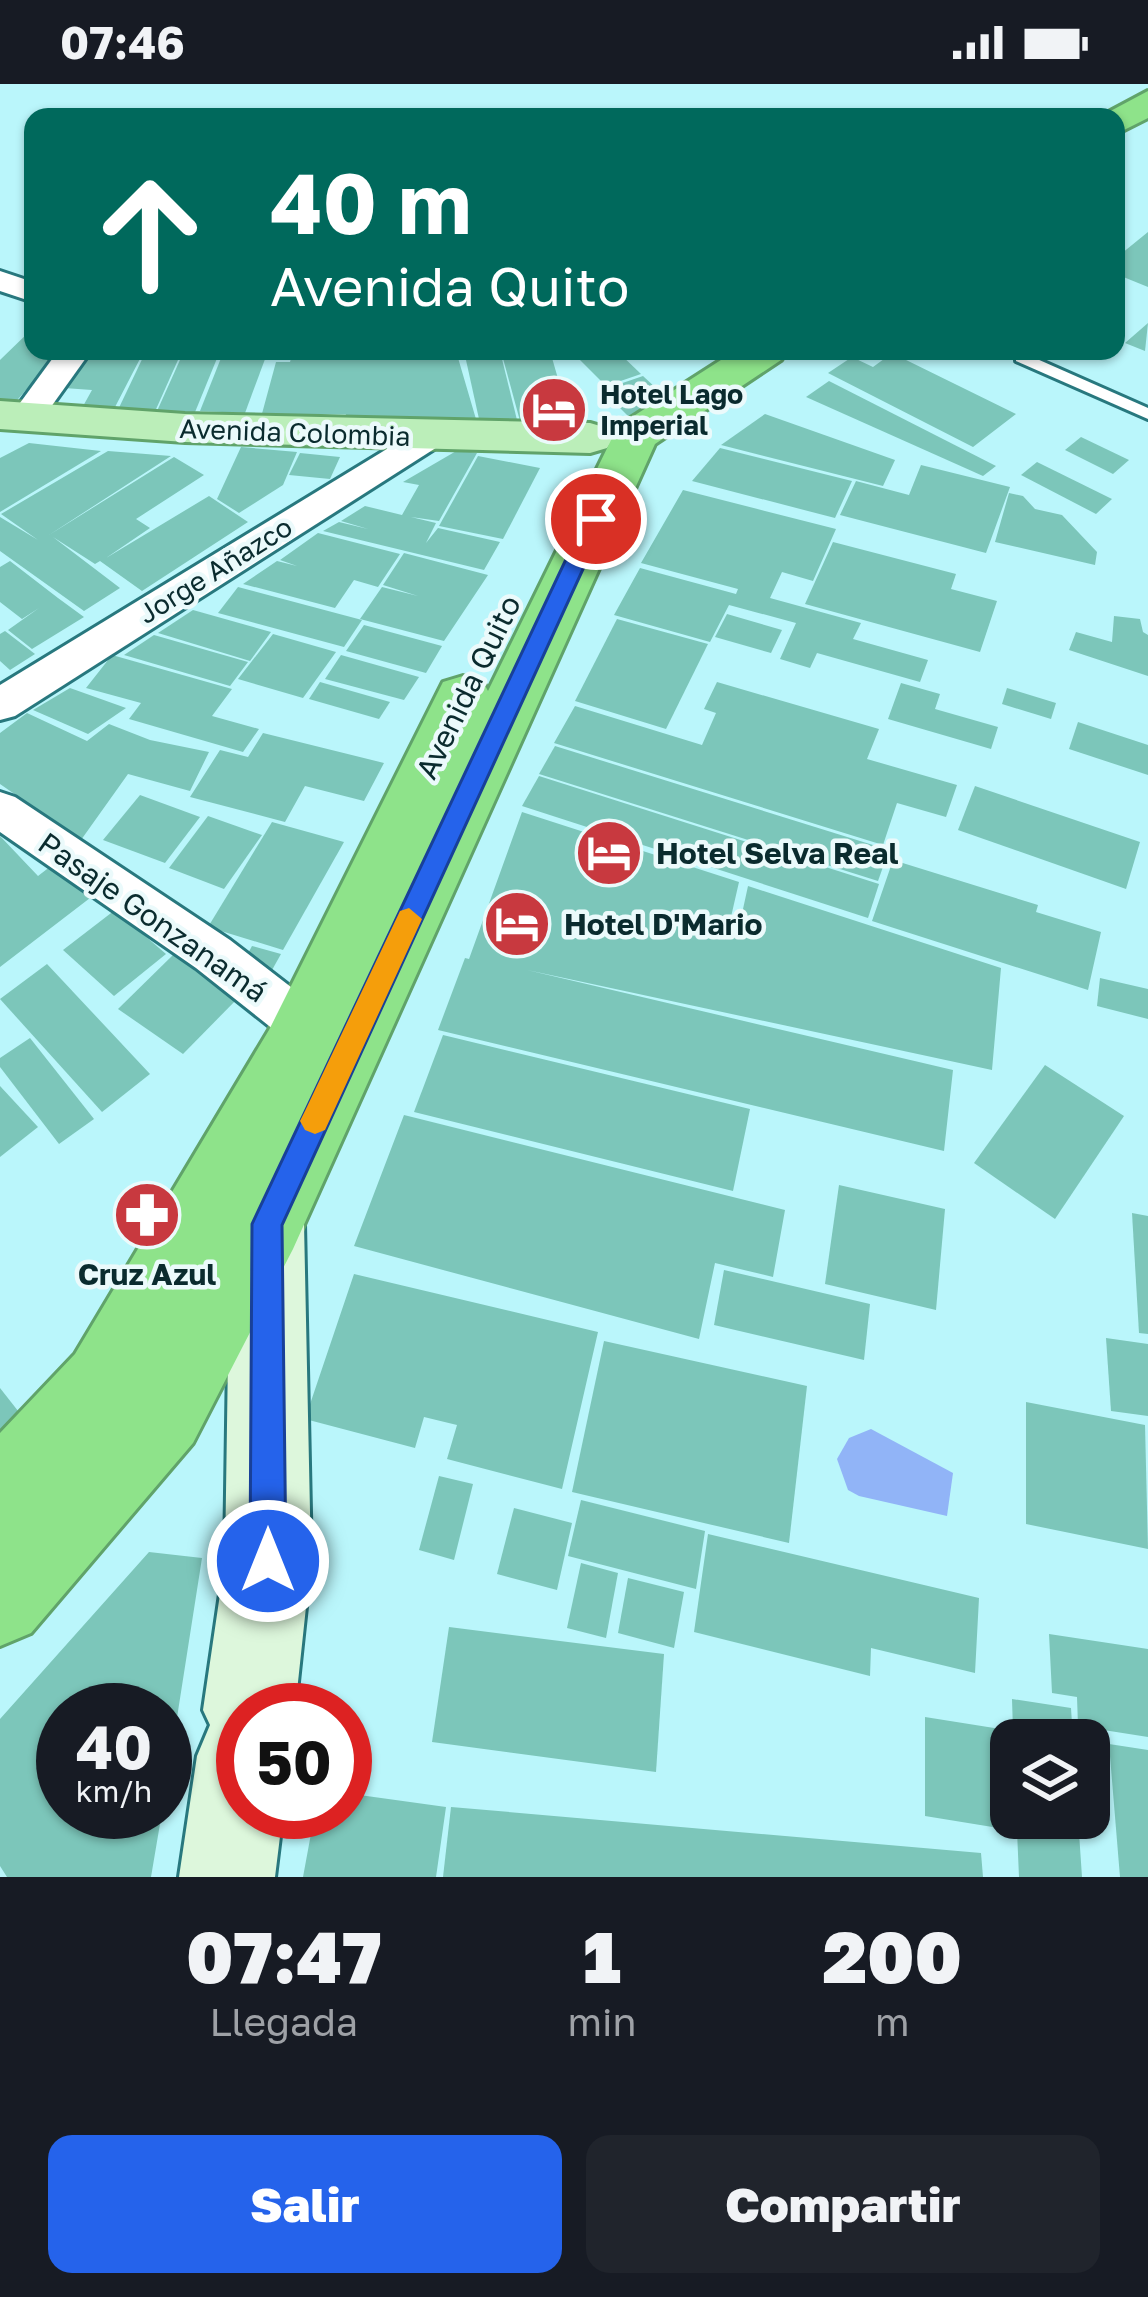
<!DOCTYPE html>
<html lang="es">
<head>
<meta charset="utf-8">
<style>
	body { margin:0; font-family:"Golos Text",sans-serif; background:#20242c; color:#f1f3f6; height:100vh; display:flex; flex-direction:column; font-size:45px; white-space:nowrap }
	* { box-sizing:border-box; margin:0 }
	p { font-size:39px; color:#9ea1a6 }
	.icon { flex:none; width:66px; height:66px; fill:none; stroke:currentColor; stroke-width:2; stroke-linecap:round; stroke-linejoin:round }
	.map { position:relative; height:1793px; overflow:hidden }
	.details { display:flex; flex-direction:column; background:#171b24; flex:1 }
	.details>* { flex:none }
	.banner { position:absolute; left:24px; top:24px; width:1101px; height:252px; border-radius:24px; box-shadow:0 3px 9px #0004; background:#00695c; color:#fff; overflow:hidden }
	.controls { position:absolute; left:990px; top:1635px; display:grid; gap:24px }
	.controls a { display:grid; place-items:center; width:120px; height:120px; border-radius:24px; background:#171b24; box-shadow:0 3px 9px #0004; font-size:60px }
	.speed { position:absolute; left:36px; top:1599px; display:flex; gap:24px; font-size:60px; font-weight:700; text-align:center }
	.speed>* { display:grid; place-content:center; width:156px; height:156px; border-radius:50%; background:#171b24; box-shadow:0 3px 9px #0004; line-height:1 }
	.speed small { font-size:30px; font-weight:400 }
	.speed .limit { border:18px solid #d22; background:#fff; color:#111 }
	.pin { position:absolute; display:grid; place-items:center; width:102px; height:102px; color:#fff; margin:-51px; border:6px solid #fff; border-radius:50%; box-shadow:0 3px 12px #0007 }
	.me { position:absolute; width:132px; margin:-66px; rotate:0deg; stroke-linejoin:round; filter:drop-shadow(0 0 9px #0008) }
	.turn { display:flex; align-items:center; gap:42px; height:252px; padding:0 48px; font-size:54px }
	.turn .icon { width:156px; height:156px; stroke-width:2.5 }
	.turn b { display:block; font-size:84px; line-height:102px }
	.eta { display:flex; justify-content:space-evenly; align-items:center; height:204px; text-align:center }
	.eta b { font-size:72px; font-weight:800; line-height:84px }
	.action { display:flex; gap:24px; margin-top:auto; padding:24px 48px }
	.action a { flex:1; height:138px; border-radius:24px; background:#2563eb; color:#fff; font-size:48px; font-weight:800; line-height:138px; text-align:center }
	.action a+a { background:#20242c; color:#f1f3f6 }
	.status { display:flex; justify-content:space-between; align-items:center; height:84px; padding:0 60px; background:#171b24; direction:ltr }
	.status svg { height:33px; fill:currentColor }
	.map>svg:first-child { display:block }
</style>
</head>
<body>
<div class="status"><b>07:46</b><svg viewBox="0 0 49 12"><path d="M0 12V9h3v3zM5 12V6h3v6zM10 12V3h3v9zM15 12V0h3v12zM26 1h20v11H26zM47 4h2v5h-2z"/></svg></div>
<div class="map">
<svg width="1148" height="1793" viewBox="0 0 1148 1793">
	<rect width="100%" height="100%" fill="#baf6fb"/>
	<path fill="#91b4f7" d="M871,1345L953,1389L947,1432L859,1412L848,1406L837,1375L849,1354Z"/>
	<g fill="#7cc6ba">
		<path d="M1148,148V203L1116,190V174Z"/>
		<path d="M1148,239L1145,267L1125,259Z"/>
		<path d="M33,244V267H60L12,322L0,320V276Z"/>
		<path d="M84,267H144L114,325L82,324L92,306L64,304Z"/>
		<path d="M146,267H182L153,332L116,330Z"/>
		<path d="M184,267H220L191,338L153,336Z"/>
		<path d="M244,267H268L245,329L200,327L223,269Z"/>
		<path d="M293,267H456L478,342L342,344L346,330H314L312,337H260L276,278H290Z"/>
		<path d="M464,267H500L518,340L481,344Z"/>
		<path d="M501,267H550L572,343L523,348Z"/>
		<path d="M576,267H617L641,290L606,302L572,268Z"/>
		<path d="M895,267H909L900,273L1016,330L973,363L828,289L852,273L873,283Z"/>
		<path d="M643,292L671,318L629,333L602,306Z"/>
		<path d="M829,297L996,382L983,392L806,313Z"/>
		<path d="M765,330L895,376L883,402L721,361Z"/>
		<path d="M1081,353L1129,376L1113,390L1065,366Z"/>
		<path d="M29,359L101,367L0,428V374Z"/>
		<path d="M241,363L297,368L283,401L239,429L217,415Z"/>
		<path d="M720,364L852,397L835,434L692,397Z"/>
		<path d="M458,366L477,369L439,437L411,433L436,439L426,459L438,444L500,458L484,486L323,447L339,438L368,445L341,437L365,422L402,431L419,401L403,398Z"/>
		<path d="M108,367L171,372L49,451L174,373L204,391L136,435L150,444L106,474L209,412L248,438L142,507L100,477L95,480L53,453L120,504L84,527L0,467V433L38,456L1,430Z"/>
		<path d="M300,369L340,373L330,395L289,391Z"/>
		<path d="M478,372L540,384L503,455L439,442Z"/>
		<path d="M1037,378L1112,415L1096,430L1021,391Z"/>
		<path d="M921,381L1010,403L986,469L840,431L856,397L909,411Z"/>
		<path d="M683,406L836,445L813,497L782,488L770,514L861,539L853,555L928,576L920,598L817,569L810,584L780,575L796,539L729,521L710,558L614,531L640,484L736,510L738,505L641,479Z"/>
		<path d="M1009,409L1023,412L1035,425L1062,431L1097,468L1095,481L995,458Z"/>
		<path d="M318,449L400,470L378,503L354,496L335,524L243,500L277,477L297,482L280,476Z"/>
		<path d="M833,458L956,490L951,505L997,517L980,568L805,520Z"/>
		<path d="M404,469L488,491L444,557L360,535L382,503L418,512L383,501Z"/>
		<path d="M10,477L58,514L84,533L32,565L8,546L39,524L22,535L0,518V483Z"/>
		<path d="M238,503L362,536L344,563L218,529Z"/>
		<path d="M193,526L271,548L250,577L158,549Z"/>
		<path d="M727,530L782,546L771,569L715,553Z"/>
		<path d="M1114,532L1140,535L1143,548L1148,551V592L1069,566L1076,548L1112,558Z"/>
		<path d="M617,535L708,560L666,645L575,617Z"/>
		<path d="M364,541L442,562L426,589L346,567Z"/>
		<path d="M5,547L35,570L10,586L0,577V550Z"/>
		<path d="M273,550L336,568L303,614L238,595Z"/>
		<path d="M154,551L248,578L230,602L124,571Z"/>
		<path d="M112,571L232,605L212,632L259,645L243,668L129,635L141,619L86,604Z"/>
		<path d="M341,571L419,593L404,616L325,595Z"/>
		<path d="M320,598L390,618L379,635L309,615Z"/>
		<path d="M717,598L879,645L867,675L957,701L946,733L897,719L883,761L554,659L575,622L702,661L716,629L704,625Z"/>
		<path d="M901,599L940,610L935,625L998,643L991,665L888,635Z"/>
		<path d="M70,604L126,624L88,650L33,626Z"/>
		<path d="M1007,604L1056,619L1051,635L1002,620Z"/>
		<path d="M27,629L87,657L109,640L150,656L209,668L190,707L128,690L81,756L0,700V649Z"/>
		<path d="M1078,638L1148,661V691L1069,665Z"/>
		<path d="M263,649L384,679L364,717L305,702L285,738L190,713L220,666L248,673Z"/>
		<path d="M555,662L889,766L878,797L539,690Z"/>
		<path d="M539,692L879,800L868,834L522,722Z"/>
		<path d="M975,702L1140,758L1126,805L958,746Z"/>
		<path d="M140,711L200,733L165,779L103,756Z"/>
		<path d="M522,728L739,798L728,846L738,848L748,802L1001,884L992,986L527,886L953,986L944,1067L438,946L465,874L469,875Z"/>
		<path d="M208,732L262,751L224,805L169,784Z"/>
		<path d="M272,738L344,758L283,866L208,843Z"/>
		<path d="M0,752L38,792L51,782L90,814L0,883Z"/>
		<path d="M893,776L1038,821L1036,828L1101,848L1088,906L872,837Z"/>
		<path d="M115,826L166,870L114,912L63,866Z"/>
		<path d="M252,862L281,870L267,895L239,886Z"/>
		<path d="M175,869L241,911L183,970L118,925Z"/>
		<path d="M47,880L150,990L102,1028L0,915Z"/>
		<path d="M1100,894L1148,905V935L1097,922Z"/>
		<path d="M443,951L750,1025L733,1107L414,1028Z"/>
		<path d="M30,954L94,1035L59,1060L0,983V974Z"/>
		<path d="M1045,981L1124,1032L1055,1135L974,1079Z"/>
		<path d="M0,1002L38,1043L0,1073Z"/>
		<path d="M404,1031L785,1126L773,1193L715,1179L699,1255L354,1162Z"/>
		<path d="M839,1101L945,1125L936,1226L825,1200Z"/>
		<path d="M1132,1129L1148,1132V1250L1139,1249Z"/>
		<path d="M724,1186L870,1220L864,1276L714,1241Z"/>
		<path d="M354,1190L598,1248L562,1405L447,1375L457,1341L424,1333L415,1364L305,1335Z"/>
		<path d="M1106,1254L1148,1260V1332L1111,1327Z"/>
		<path d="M604,1257L807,1302L789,1459L572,1408Z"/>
		<path d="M0,1304L22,1332L0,1351Z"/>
		<path d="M1026,1318L1145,1341L1148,1465L1026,1440Z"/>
		<path d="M439,1392L473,1400L454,1476L419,1466Z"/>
		<path d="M581,1416L705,1447L696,1505L568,1472Z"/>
		<path d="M514,1424L572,1439L557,1506L497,1490Z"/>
		<path d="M708,1450L979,1514L975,1589L871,1564L870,1592L694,1548Z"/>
		<path d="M149,1468L202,1474L168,1691L165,1626H63V1728H162L151,1793H7L0,1782V1635Z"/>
		<path d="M581,1479L618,1489L606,1554L567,1544Z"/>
		<path d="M628,1494L684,1508L674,1564L618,1549Z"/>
		<path d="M449,1543L664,1570L656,1688L432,1658Z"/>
		<path d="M1049,1550L1148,1565V1653L1078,1642L1077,1613L1052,1609Z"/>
		<path d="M1012,1615L1071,1624L1073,1656H1011V1734H1078L1082,1793H1019L1017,1747L925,1732V1633L1013,1647Z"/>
		<path d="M1109,1660L1148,1666V1793H1120Z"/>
		<path d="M345,1709L446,1723L436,1793H303L315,1728H345Z"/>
		<path d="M451,1723L981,1769L983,1793H443Z"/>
	</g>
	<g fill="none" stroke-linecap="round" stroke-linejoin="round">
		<g stroke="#28787e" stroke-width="6">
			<path id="lane" d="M1016,271H1028L1148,324V335L1016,277Z"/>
		</g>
		<g stroke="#28787e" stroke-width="6">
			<g id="street">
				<path d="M0,187L33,198V218L0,207Z"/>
				<path d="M58,267H91L38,341H14L9,334Z"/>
				<path d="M430,342L442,346L447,353L442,360L15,632L0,636V601L418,346Z"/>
				<path d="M0,708L15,713L230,856L322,927L330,942L322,957L305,964L288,957L196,884L0,748Z"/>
			</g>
		</g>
		<g stroke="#28787e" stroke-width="6">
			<path id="secondary" d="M267,1104L293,1115L304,1140L311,1476L295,1626H243V1728H283L275,1793H179L197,1672L210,1641L203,1626L225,1476L230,1140L241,1115Z"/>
		</g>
		<g stroke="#60a36a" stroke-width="6">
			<path id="primary" d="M0,317L185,330L590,339L607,344L614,354L607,364L590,369L185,358L0,345Z"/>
		</g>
		<g stroke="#60a36a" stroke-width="6">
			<g id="highway">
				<path d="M1148,7V34L1116,50V33L1103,31Z"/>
				<path d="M735,267H787L781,276L655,360L293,1165L193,1359L31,1549L0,1562V1349L75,1270L269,946L443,598L463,592L483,598L488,607L618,342Z"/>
			</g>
		</g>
		<use href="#lane" fill="#fff" fill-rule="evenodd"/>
		<use href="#street" fill="#fff" fill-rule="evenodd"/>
		<use href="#secondary" fill="#ddf7dc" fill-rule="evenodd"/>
		<use href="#primary" fill="#bbeeb9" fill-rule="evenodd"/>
		<use href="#highway" fill="#8ee38a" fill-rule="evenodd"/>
	</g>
	<path fill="#2563eb" stroke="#184099" stroke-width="3" d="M596,428L606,435L282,1141L286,1477L281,1489L268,1494L256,1489L250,1477L252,1140L585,435Z"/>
	<path fill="#f59e0b" d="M409,824L422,835L325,1046L315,1050L305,1046L300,1037L305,1027L400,827Z"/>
	<defs>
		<g id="hotel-disc" transform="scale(3.45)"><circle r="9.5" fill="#c8393f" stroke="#ebfafb"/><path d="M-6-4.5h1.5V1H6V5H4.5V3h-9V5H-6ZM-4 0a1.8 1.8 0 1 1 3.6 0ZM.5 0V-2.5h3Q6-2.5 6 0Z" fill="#fff"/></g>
		<g id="pharmacy-disc" transform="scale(3.45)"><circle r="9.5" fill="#c8393f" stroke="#ebfafb"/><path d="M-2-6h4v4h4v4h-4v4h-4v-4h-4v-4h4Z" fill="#fff"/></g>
	</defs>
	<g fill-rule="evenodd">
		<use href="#hotel-disc" x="554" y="326"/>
		<use href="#hotel-disc" x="609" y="769"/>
		<use href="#hotel-disc" x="517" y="840"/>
		<use href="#pharmacy-disc" x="147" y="1131"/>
	</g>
	<g text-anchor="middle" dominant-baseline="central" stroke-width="9" stroke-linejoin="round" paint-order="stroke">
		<g font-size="27" font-weight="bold" fill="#0a2b2e" stroke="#ebfafb" text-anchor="start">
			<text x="600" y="310">Hotel Lago<tspan x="600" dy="31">Imperial</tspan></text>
		</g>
		<g font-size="27" fill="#0a2b2e" stroke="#ebfafb">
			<text transform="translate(295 348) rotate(2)">Avenida Colombia</text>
			<text transform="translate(215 486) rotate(-32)">Jorge Añazco</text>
		</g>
		<g font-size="30" fill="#0a2b2e" stroke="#ebfafb">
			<text transform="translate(468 603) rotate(-64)">Avenida Quito</text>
			<text transform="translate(153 833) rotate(35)">Pasaje Gonzanamá</text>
		</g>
		<g font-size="30" font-weight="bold" fill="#0a2b2e" stroke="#ebfafb" text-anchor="start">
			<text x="656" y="769">Hotel Selva Real</text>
			<text x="564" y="840">Hotel D'Mario</text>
			<text x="147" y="1190" text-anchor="middle">Cruz Azul</text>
		</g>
	</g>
</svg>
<div class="controls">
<a><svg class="icon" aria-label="layers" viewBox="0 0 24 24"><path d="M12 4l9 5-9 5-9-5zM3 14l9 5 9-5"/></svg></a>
</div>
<div class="speed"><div>40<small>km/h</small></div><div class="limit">50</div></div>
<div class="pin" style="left:596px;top:435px;background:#d93025"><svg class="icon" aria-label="arrive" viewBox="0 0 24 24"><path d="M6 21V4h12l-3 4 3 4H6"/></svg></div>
<svg class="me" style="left:268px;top:1477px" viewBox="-20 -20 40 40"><circle r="17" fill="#2563eb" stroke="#fff" stroke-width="3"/><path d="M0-11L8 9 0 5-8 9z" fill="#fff"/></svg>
<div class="banner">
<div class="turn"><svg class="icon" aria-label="ahead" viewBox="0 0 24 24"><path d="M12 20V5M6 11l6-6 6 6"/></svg><div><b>40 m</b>Avenida Quito</div></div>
</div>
</div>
<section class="details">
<div class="eta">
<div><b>07:47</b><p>Llegada</p></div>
<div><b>1</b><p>min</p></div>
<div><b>200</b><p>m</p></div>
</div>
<div class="action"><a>Salir</a><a>Compartir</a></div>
</section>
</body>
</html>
